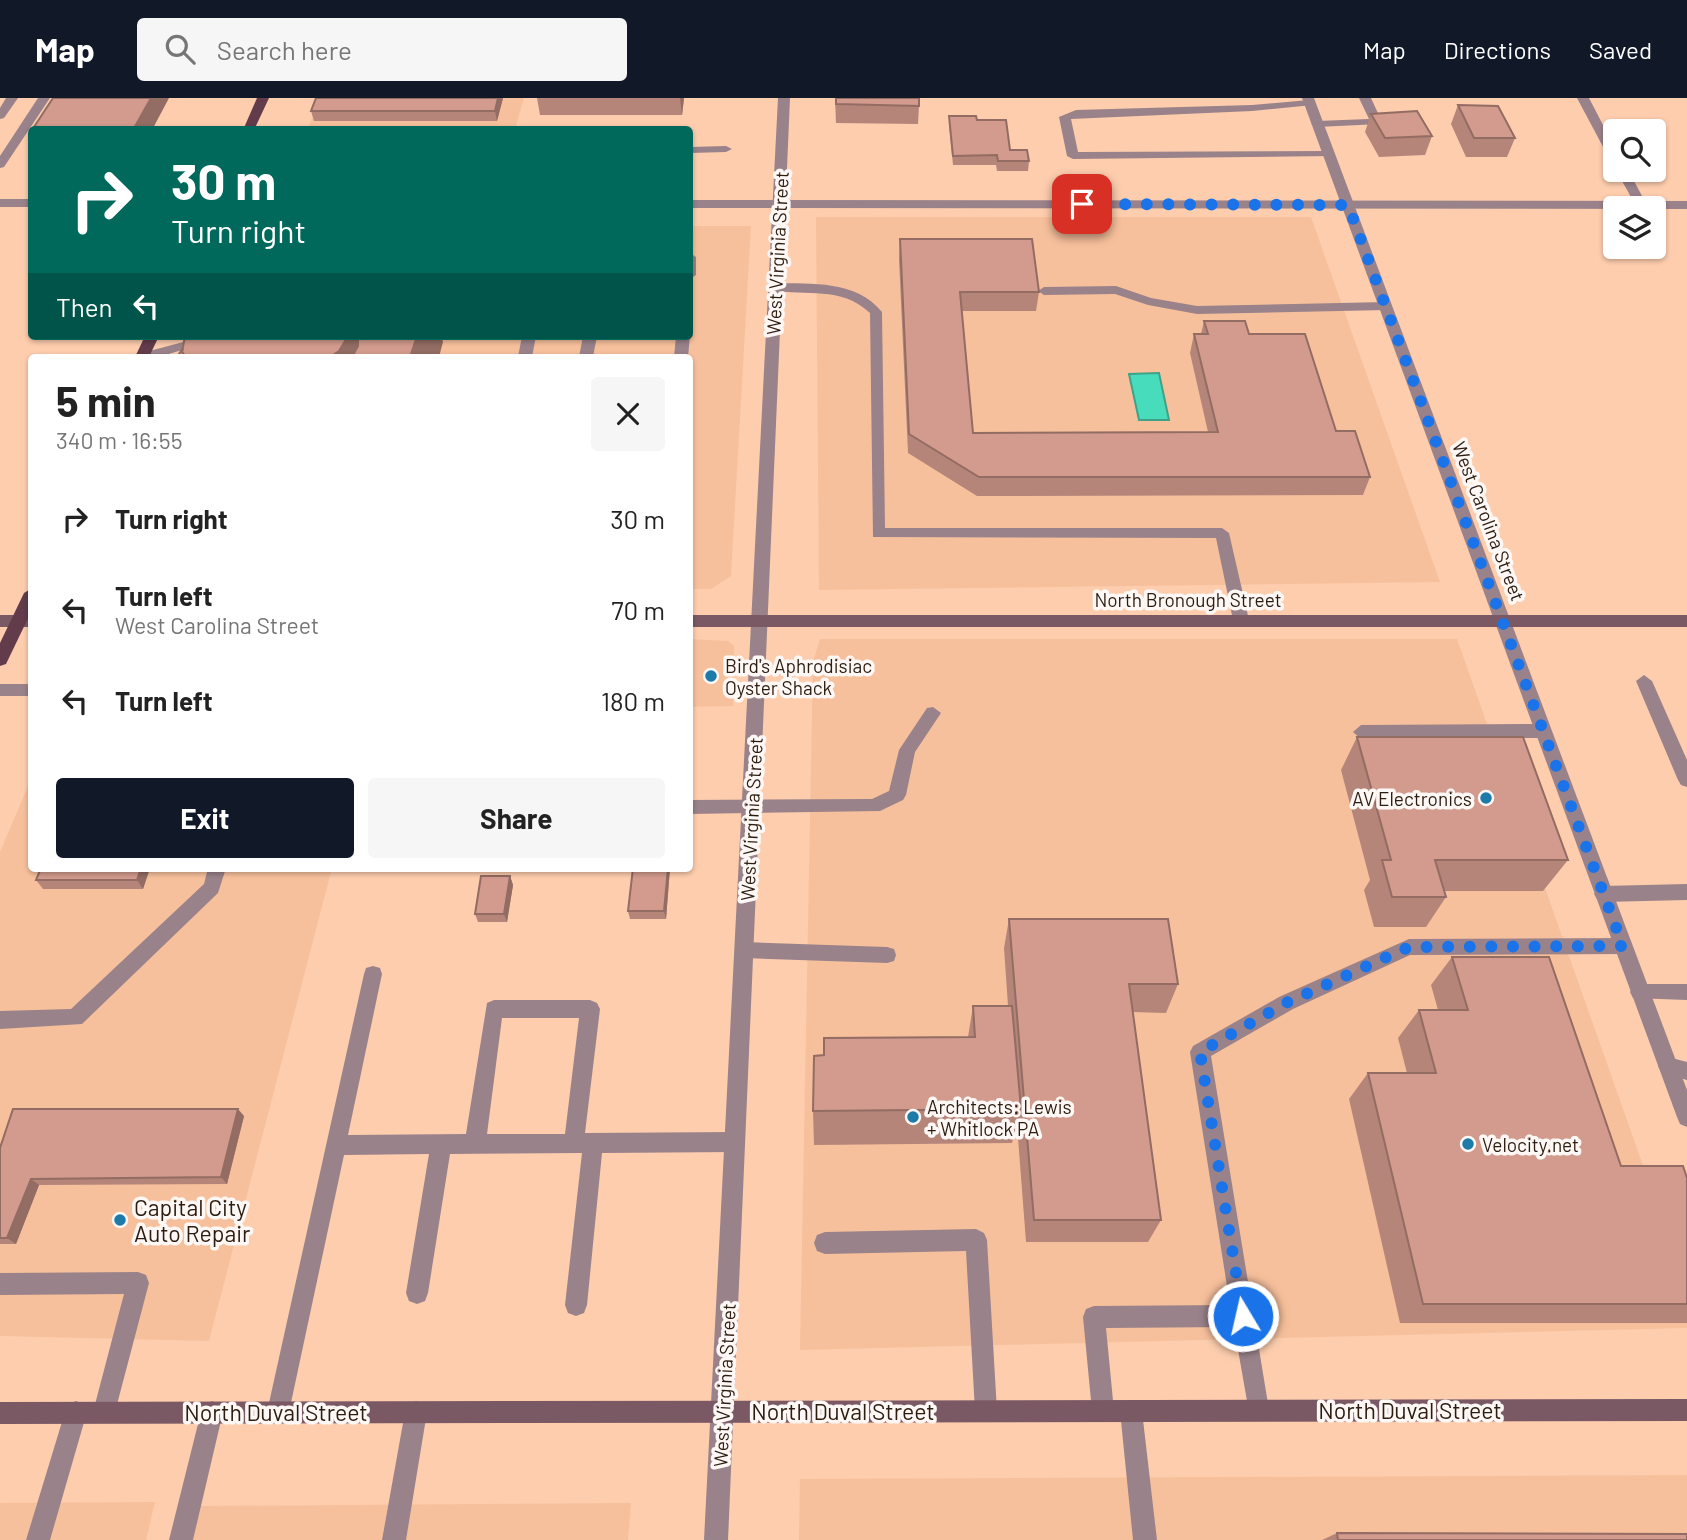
<!DOCTYPE html>
<html lang="en">
<head>
<meta charset="utf-8">
<style>
	body { margin:0; font-family:Barlow,sans-serif; background:#f6f6f6; color:#222; height:100vh; display:flex; flex-direction:column; font-size:26px; white-space:nowrap }
	* { box-sizing:border-box; margin:0 }
	p { font-size:23px; color:#767676 }
	.icon { flex:none; width:38px; height:38px; fill:none; stroke:currentColor; stroke-width:2; stroke-linecap:round; stroke-linejoin:round }
	.map { position:relative; flex:1; overflow:hidden }
	.sheet { position:absolute; left:28px; top:256px; width:665px; height:518px; display:flex; flex-direction:column; background:#fff; border-radius:7px; box-shadow:0 2px 5px #0004 }
	.sheet>* { flex:none }
	.guide { position:absolute; left:28px; top:28px; width:665px; height:214px; border-radius:7px; box-shadow:0 2px 5px #0004; background:#00695c; color:#fff; overflow:hidden }
	.controls { position:absolute; left:1603px; top:21px; display:grid; gap:14px }
	.controls a { display:grid; place-items:center; width:63px; height:63px; border-radius:7px; background:#fff; box-shadow:0 2px 5px #0004; font-size:35px }
	.pin { position:absolute; display:grid; place-items:center; width:60px; height:60px; color:#fff; margin:-30px; border-radius:14px; box-shadow:0 4px 10px #0006 }
	.me { position:absolute; width:77px; margin:-38px; rotate:351deg; stroke-linejoin:round; filter:drop-shadow(0 0 5px #0008) }
	.turn { display:flex; align-items:center; gap:24px; height:147px; padding:0 28px; font-size:32px }
	.turn .icon { width:91px; height:91px; stroke-width:2.5 }
	.turn b { display:block; font-size:49px; line-height:60px }
	.then { display:flex; align-items:center; height:66px; padding:0 28px; background:#0003; gap:14px; font-size:26px }
	.round { display:grid; place-items:center; flex:none; width:74px; height:74px; border-radius:7px; background:#f6f6f6 }
	.headline { display:flex; align-items:center; justify-content:space-between; height:119px; padding:0 28px }
	h1 { font-size:42px; font-weight:700; line-height:52px }
	.button { display:flex; gap:14px; margin-top:auto; padding:14px 28px }
	.button a { flex:1; height:80px; border-radius:7px; background:#111827; color:#fff; font-size:28px; font-weight:700; line-height:80px; text-align:center }
	.button a+a { background:#f6f6f6; color:#222 }
	ul { padding:0; list-style:none }
	li { display:flex; align-items:center; gap:21px; height:91px; padding:0 28px }
	li div { flex:1 }
	li b { display:block; font-size:26px }
	li em { font-style:normal }
	header { display:flex; align-items:center; gap:42px; box-sizing:border-box; height:98px; padding:0 35px; background:#111827; color:#fff }
	header strong { font-size:33px }
	nav { display:flex; gap:38px; margin-inline-start:auto; font-size:24px }
	.search { width:490px; height:63px; background:#f6f6f6; display:flex; align-items:center; gap:18px; box-sizing:border-box; padding:0 24px; border-radius:7px; color:#767676; font-size:26px }
	.map>svg:first-child { display:block }
</style>
</head>
<body>
<header>
<strong>Map</strong>
<div class="search"><svg class="icon" aria-label="search" viewBox="0 0 24 24"><circle cx="10" cy="10" r="6"/><path d="M15 15l6 6"/></svg>Search here</div>
<nav><a>Map</a><a>Directions</a><a>Saved</a></nav>
</header>
<div class="map">
<svg width="1687" height="1442" viewBox="0 0 1687 1442">
	<rect width="100%" height="100%" fill="#fdcdad"/>
	<g fill="#f7c09c">
		<path d="M321,0H524L515,31L307,32Z"/>
		<path d="M816,119H1311L1440,484L819,492Z"/>
		<path d="M690,128H751L731,478L711,491H690V259H204L212,238H690Z"/>
		<path d="M690,541L728,543L734,548L733,608L690,609Z"/>
		<path d="M820,541H1457L1687,1192V1230L800,1252L813,564Z"/>
		<path d="M31,681L32,770H332L209,1243L0,1238V754Z"/>
		<path d="M1687,1377V1442H799L800,1381Z"/>
		<path d="M155,1404L146,1442H0V1405Z"/>
		<path d="M631,1405L628,1442H193L201,1408Z"/>
	</g>
	<path fill="#47dcbb" stroke="#3fa288" stroke-width="2" d="M1159,275L1169,322H1139L1129,276Z"/>
	<g fill="none" stroke-linecap="round" stroke-linejoin="round">
		<g fill="#9a828a" fill-rule="evenodd">
			<path d="M6,0H18L4,20L0,21V10Z"/>
			<path d="M38,0H50L4,69L0,70V58Z"/>
			<path d="M1359,0H1371L1382,24L1380,26L1317,29L1311,26L1317,23L1369,21Z"/>
			<path d="M1577,0H1589L1615,50V63L1609,60Z"/>
			<path d="M1309,2L1313,3V7L1252,13L1071,21L1078,54L1329,53L1333,54V58L1073,61L1067,58L1059,19L1076,12L1252,7Z"/>
			<path d="M690,49L726,48L732,51L726,54L690,55Z"/>
			<path d="M1616,72H1628L1647,107L1645,110H1637Z"/>
			<path d="M690,155L696,159V177L690,181Z"/>
			<path d="M775,185C812,186 856,182 882,214L885,430H1222L1229,435L1249,522L1247,526H1235L1233,522L1216,440L873,439L870,215C840,187 807,199 771,192L769,189Z"/>
			<path d="M1116,188L1151,200L1197,208L1386,204L1392,208L1386,212L1197,216L1148,207L1115,196L1044,197L1038,193L1044,189Z"/>
			<path d="M206,238H228L159,259H136L138,256Z"/>
			<path d="M522,238H536L532,259H518Z"/>
			<path d="M583,238H597L593,259H579Z"/>
			<path d="M676,238H690L688,259H674Z"/>
			<path d="M1644,577L1652,583L1687,662V689L1681,687L1678,682L1636,583Z"/>
			<rect x="0" y="586" width="32" height="12"/>
			<path d="M933,609L941,615L915,654L906,697L903,702L880,713L690,716V702L872,701L889,693L899,652L927,610Z"/>
			<path d="M1542,626L1550,633L1542,640L1361,641L1353,634L1361,627Z"/>
			<path d="M208,770H226L218,795L82,926L0,931V913L71,911L204,786Z"/>
			<path d="M1687,786V802L1603,804L1597,801L1594,796L1597,791L1603,788Z"/>
			<path d="M1623,840L1630,842L1632,848L1630,854L1623,856L1410,857L1293,911L1211,958L1269,1312L1266,1320L1258,1323L1250,1320L1234,1229L1106,1230L1114,1313L1111,1321L1103,1324L1095,1321L1092,1313L1083,1219L1086,1211L1094,1208L1230,1207L1190,954L1193,948L1279,899L1409,841Z"/>
			<path d="M744,844L887,849L894,851L896,857L894,863L887,865L744,860L737,858L735,852L737,846Z"/>
			<path d="M373,868L380,870L382,876L348,1037L466,1036L487,905L494,902H590L597,905L600,911L585,1035L735,1034L742,1037L745,1044L742,1051L735,1054L602,1055L587,1207L584,1215L576,1218L568,1215L565,1207L582,1055L450,1056L428,1195L425,1203L417,1206L409,1203L406,1195L429,1056L344,1057L289,1314L286,1322L278,1325L270,1322L267,1314L364,876L366,870ZM502,920H579L565,1036H487Z"/>
			<path d="M1640,886H1687V902L1633,900L1630,894L1633,888Z"/>
			<path d="M1668,959L1687,964V982L1661,974L1658,968L1661,962Z"/>
			<path d="M976,1131L984,1135L987,1142L997,1313L994,1321L986,1324L978,1321L975,1313L966,1153L825,1156L817,1153L814,1145L817,1137L825,1134Z"/>
			<path d="M138,1174L146,1177L149,1185L115,1314L112,1322L104,1325L96,1322L93,1314L124,1196L0,1197V1175Z"/>
			<path d="M1131,1302L1139,1305L1142,1313L1157,1442H1133L1120,1313L1123,1305Z"/>
			<path d="M76,1303L84,1306L87,1314L50,1442H26L65,1314L68,1306Z"/>
			<path d="M212,1303L220,1306L223,1314L193,1442H169L201,1314L204,1306Z"/>
			<path d="M416,1303L424,1306L427,1314L406,1442H382L405,1314L408,1306Z"/>
		</g>
		<g fill="#9a828a" fill-rule="evenodd">
			<path d="M778,0H790L728,1442H704Z"/>
			<path d="M1302,0H1314L1687,992V1029L1680,1026L1677,1019Z"/>
		</g>
		<g fill="#9a828a" fill-rule="evenodd">
			<rect x="0" y="101" width="32" height="8"/>
			<path d="M690,102L1687,103V111L690,110Z"/>
		</g>
		<g fill="#7a5965" fill-rule="evenodd">
			<rect x="0" y="517" width="32" height="12"/>
			<rect x="690" y="517" width="997" height="12"/>
			<path d="M1687,1301V1323L0,1326V1304Z"/>
		</g>
		<g fill="#633c4b" fill-rule="evenodd">
			<path d="M257,0H269L254,32H243Z"/>
			<path d="M145,238H159L149,259H135Z"/>
			<path d="M32,490V512L6,566L0,568V545L24,495Z"/>
		</g>
	</g>
	<g fill="#b58579">
		<path d="M316,0H503L497,23H314L311,13Z"/>
		<path d="M537,0H684L682,17H540Z"/>
		<path d="M835,0L919,8L918,26L836,25Z"/>
		<path d="M1458,7L1515,40L1507,59H1466L1451,26Z"/>
		<path d="M1371,16L1432,38L1425,57L1379,59L1365,34Z"/>
		<path d="M949,18L977,22L1010,52L1029,63L1028,73H997L996,67H953L949,27Z"/>
		<path d="M900,141L1039,194L1036,213H962L973,335L1208,334L1190,255L1194,236H1201L1204,223L1249,236L1336,333L1370,379L1363,397L977,398L908,355L899,161Z"/>
		<path d="M1357,639L1568,762L1543,793H1444L1446,799L1426,829H1374L1364,792L1370,782L1341,672Z"/>
		<path d="M41,770H150L143,791H43L36,782Z"/>
		<path d="M670,770L666,821H630L628,813Z"/>
		<path d="M510,778L513,787L507,824H478L475,816Z"/>
		<path d="M1009,821L1178,886L1166,915L1132,914L1161,1122L1148,1144H1026L1017,1027L1012,1045L814,1047L813,1013L968,939L973,908H1008L1004,850Z"/>
		<path d="M1452,859L1621,1068L1687,1080V1225H1400L1349,1001L1368,975H1407L1398,940L1419,912H1438L1431,887Z"/>
		<path d="M244,1018L227,1086L39,1087L16,1146H0V1050Z"/>
		<path d="M1337,1435L1687,1442H1322Z"/>
	</g>
	<g fill="#936c63">
		<path d="M151,0H169L152,32H133Z"/>
		<path d="M498,0H503L497,23L495,13Z"/>
		<path d="M680,0H684L682,17Z"/>
		<path d="M348,238H361L368,259H330Z"/>
		<path d="M417,238H441L443,244L439,259H410Z"/>
		<path d="M141,770H150L143,791L137,782Z"/>
		<path d="M668,770H670L666,821L664,813Z"/>
		<path d="M510,778L513,787L507,824L504,816Z"/>
		<path d="M238,1011L244,1018L227,1086L221,1079Z"/>
		<path d="M31,1081L39,1087L16,1146L7,1140Z"/>
	</g>
	<g fill="#d29b8d" stroke="#936c63" stroke-width="2">
		<path d="M53,0H151L133,32H32Z"/>
		<path d="M316,0H498L495,13H311Z"/>
		<path d="M836,0H919V8L836,6Z"/>
		<path d="M1458,7L1498,8L1515,40H1474Z"/>
		<path d="M1417,13L1432,38L1385,40L1371,16Z"/>
		<path d="M949,18H976L977,22H1006L1010,52H1027L1029,63H998L997,57L953,58Z"/>
		<path d="M900,141H1032L1039,194H960L973,335L1218,334L1194,236H1208L1204,223H1245L1249,236H1305L1336,333H1355L1370,379H979L909,336Z"/>
		<path d="M185,238H348L339,253L330,259H186L182,254Z"/>
		<path d="M358,238H417L410,259H352L358,248Z"/>
		<path d="M183,250L182,254L185,259H178L179,256Z"/>
		<path d="M1357,639H1523L1568,762H1435L1446,799H1392L1382,762H1391Z"/>
		<path d="M41,770H141L137,782H36Z"/>
		<path d="M633,770H668L664,813H628Z"/>
		<path d="M481,778H510L504,816H475Z"/>
		<path d="M1009,821H1168L1178,886H1129L1161,1122H1034Z"/>
		<path d="M1452,859H1549L1621,1068H1683L1687,1080V1206H1423L1368,975H1436L1419,912H1468Z"/>
		<path d="M973,908H1012L1021,1011L813,1013L814,958L824,957V940L975,939Z"/>
		<path d="M13,1011H238L221,1079L31,1081L7,1140H0V1050Z"/>
		<path d="M1337,1435L1687,1436V1442H1338Z"/>
	</g>
	<g fill="none" stroke-linecap="round" stroke-linejoin="round">
		<path stroke="#1a73e8" stroke-width="12" stroke-dasharray="0 21.6" d="M1082,106L1348,107L1623,848L1409,849L1286,905L1200,954L1243,1218"/>
	</g>
	<g fill="#1c7ba8" stroke="#fdf8f5" stroke-width="2.5">
		<circle cx="711" cy="578" r="7"/>
		<circle cx="1486" cy="700" r="7"/>
		<circle cx="913" cy="1019" r="7"/>
		<circle cx="1468" cy="1046" r="7"/>
		<circle cx="120" cy="1122" r="7"/>
	</g>
	<g text-anchor="middle" dominant-baseline="central" stroke-width="7" stroke-linejoin="round" paint-order="stroke">
		<g font-size="19" fill="#2d1c10" stroke="#fdf8f5">
			<text transform="translate(777 155) rotate(-87)">West Virginia Street</text>
			<text transform="translate(1489 423) rotate(69)">West Carolina Street</text>
			<text x="1188" y="501">North Bronough Street</text>
			<text transform="translate(751 721) rotate(-87)">West Virginia Street</text>
			<text transform="translate(724 1287) rotate(-87)">West Virginia Street</text>
		</g>
		<g font-size="19" fill="#2d1c10" stroke="#fdf8f5" text-anchor="start">
			<text x="725" y="567">Bird's Aphrodisiac<tspan x="725" dy="22">Oyster Shack</tspan></text>
			<text x="1472" y="700" text-anchor="end">AV Electronics</text>
			<text x="927" y="1008">Architects: Lewis<tspan x="927" dy="22">+ Whitlock PA</tspan></text>
			<text x="1482" y="1046">Velocity.net</text>
		</g>
		<g font-size="23" fill="#2d1c10" stroke="#fdf8f5" text-anchor="start">
			<text x="134" y="1109">Capital City<tspan x="134" dy="26">Auto Repair</tspan></text>
		</g>
		<g font-size="23" fill="#2d1c10" stroke="#fdf8f5">
			<text x="1410" y="1312">North Duval Street</text>
			<text x="843" y="1313">North Duval Street</text>
			<text x="276" y="1314">North Duval Street</text>
		</g>
	</g>
</svg>
<div class="controls">
<a><svg class="icon" aria-label="search" viewBox="0 0 24 24"><circle cx="10" cy="10" r="6"/><path d="M15 15l6 6"/></svg></a>
<a><svg class="icon" aria-label="layers" viewBox="0 0 24 24"><path d="M12 4l9 5-9 5-9-5zM3 14l9 5 9-5"/></svg></a>
</div>
<div class="pin" style="left:1082px;top:106px;background:#d93025"><svg class="icon" aria-label="arrive" viewBox="0 0 24 24"><path d="M6 21V4h12l-3 4 3 4H6"/></svg></div>
<svg class="me" style="left:1243px;top:1218px" viewBox="-20 -20 40 40"><circle r="17" fill="#1a73e8" stroke="#fff" stroke-width="3"/><path d="M0-11L8 9 0 5-8 9z" fill="#fff"/></svg>
<div class="guide">
<div class="turn"><svg class="icon" aria-label="right" viewBox="0 0 24 24"><path d="M7 20v-9h11M14 6l5 5-5 5"/></svg><div><b>30 m</b>Turn right</div></div>
<div class="then">Then<svg class="icon" aria-label="left" viewBox="0 0 24 24"><path d="M17 20v-9H6M10 6l-5 5 5 5"/></svg></div>
</div>
<section class="sheet">
<div class="headline"><div><h1>5 min</h1><p>340 m · 16:55</p></div><a class="round"><svg class="icon" aria-label="close" viewBox="0 0 24 24"><path d="M6 6l12 12M18 6L6 18"/></svg></a></div>
<ul>
<li><svg class="icon" aria-label="right" viewBox="0 0 24 24"><path d="M7 20v-9h11M14 6l5 5-5 5"/></svg><div><b>Turn right</b></div><em>30 m</em></li>
<li><svg class="icon" aria-label="left" viewBox="0 0 24 24"><path d="M17 20v-9H6M10 6l-5 5 5 5"/></svg><div><b>Turn left</b><p>West Carolina Street</p></div><em>70 m</em></li>
<li><svg class="icon" aria-label="left" viewBox="0 0 24 24"><path d="M17 20v-9H6M10 6l-5 5 5 5"/></svg><div><b>Turn left</b></div><em>180 m</em></li>
</ul>
<div class="button"><a>Exit</a><a>Share</a></div>
</section>
</div>
</body>
</html>
